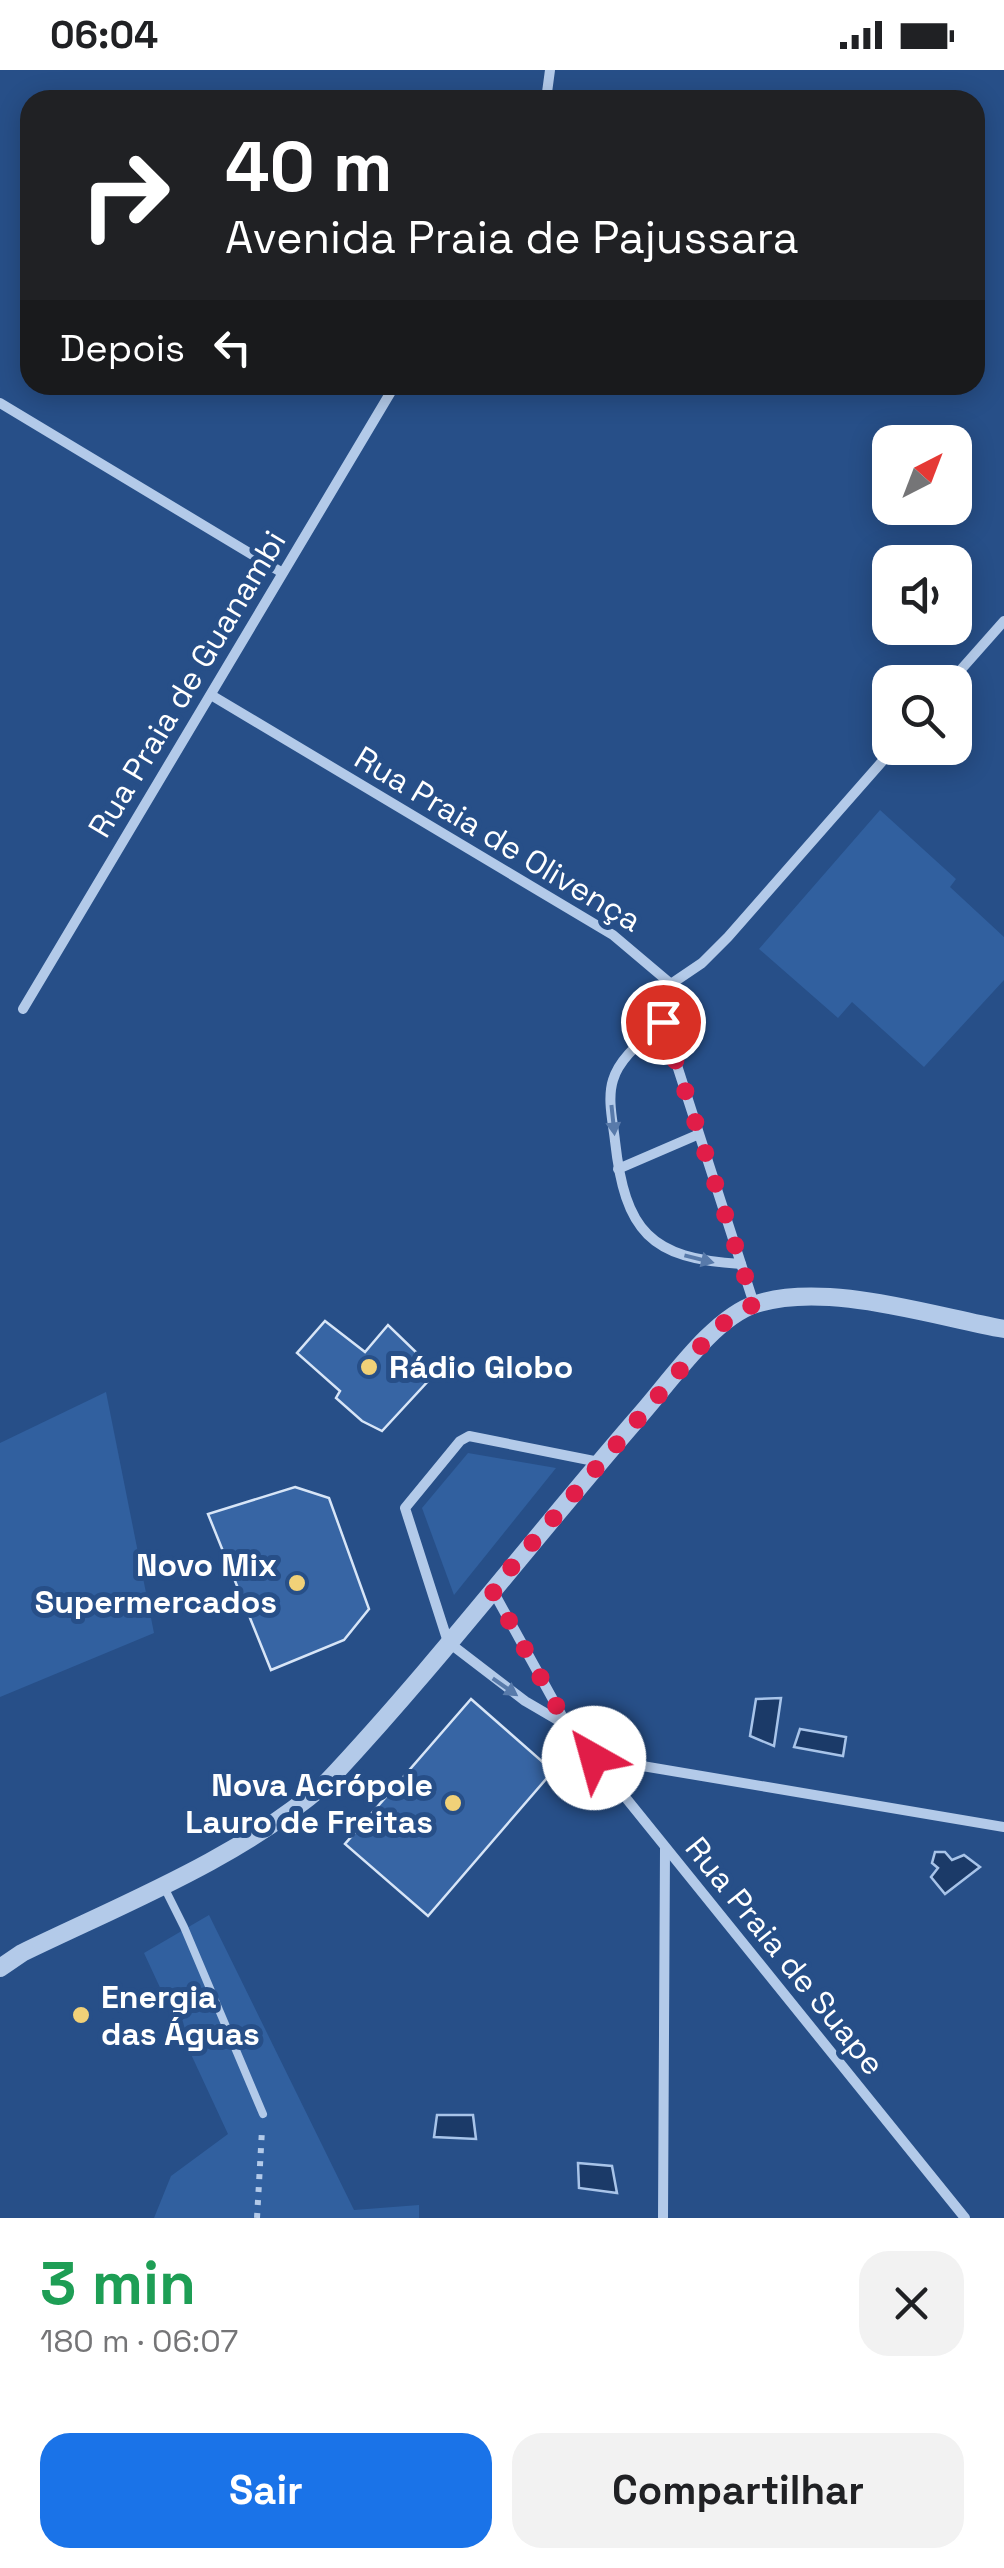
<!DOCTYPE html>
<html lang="pt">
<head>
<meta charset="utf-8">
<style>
	body { margin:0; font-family:"Space Grotesk",sans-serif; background:#f2f2f2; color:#202124; height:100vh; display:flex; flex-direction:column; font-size:38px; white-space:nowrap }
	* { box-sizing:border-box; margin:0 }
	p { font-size:32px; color:#757577 }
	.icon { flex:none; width:55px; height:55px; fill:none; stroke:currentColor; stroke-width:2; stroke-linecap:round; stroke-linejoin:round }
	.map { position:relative; height:2148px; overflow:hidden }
	.drawer { display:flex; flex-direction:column; background:#fff; flex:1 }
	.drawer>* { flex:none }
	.banner { position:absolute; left:20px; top:20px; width:965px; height:305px; border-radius:30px; box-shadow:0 5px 25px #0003; background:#202124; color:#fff; overflow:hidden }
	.needle { width:65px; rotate:42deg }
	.tools { position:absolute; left:872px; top:355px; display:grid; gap:20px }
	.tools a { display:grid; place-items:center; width:100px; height:100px; border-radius:20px; background:#fff; box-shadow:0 5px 25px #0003; font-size:50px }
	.pin { position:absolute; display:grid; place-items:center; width:85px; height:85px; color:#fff; margin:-42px; border:5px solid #fff; border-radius:50%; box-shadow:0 2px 10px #0007 }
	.me { position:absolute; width:110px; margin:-55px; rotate:322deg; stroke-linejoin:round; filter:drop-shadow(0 0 8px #0008) }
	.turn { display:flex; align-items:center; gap:35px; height:210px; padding:0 40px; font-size:45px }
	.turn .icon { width:130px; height:130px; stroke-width:2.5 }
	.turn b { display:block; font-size:70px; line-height:85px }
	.then { display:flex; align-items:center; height:95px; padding:0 40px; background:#0003; gap:20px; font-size:38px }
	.round { display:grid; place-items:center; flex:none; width:105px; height:105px; border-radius:30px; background:#f2f2f2 }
	.headline { display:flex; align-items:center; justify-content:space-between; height:170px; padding:0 40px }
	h1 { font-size:60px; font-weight:700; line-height:75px; color:#1e9e55 }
	.action { display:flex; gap:20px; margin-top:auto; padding:20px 40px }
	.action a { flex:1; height:115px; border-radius:30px; background:#1a73e8; color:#fff; font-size:40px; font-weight:700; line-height:115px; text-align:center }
	.action a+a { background:#f2f2f2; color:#202124 }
	.status { display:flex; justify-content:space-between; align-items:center; height:70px; padding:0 50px; background:#fff; direction:ltr }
	.status svg { height:28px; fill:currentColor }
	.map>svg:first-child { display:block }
</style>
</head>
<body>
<div class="status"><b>06:04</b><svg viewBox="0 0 49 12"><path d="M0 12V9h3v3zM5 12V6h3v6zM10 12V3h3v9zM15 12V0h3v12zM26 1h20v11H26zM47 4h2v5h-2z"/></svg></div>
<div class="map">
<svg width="1004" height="2148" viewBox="0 0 1004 2148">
	<rect width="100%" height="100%" fill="#274f88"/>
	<g fill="#31609f">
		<path d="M880,740L956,809L950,817L1004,867V910L924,997L852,932L838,948L759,879Z"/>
		<path d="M106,1322L154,1563L0,1627V1373Z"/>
		<path d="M468,1383L556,1398L454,1525L422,1438Z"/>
		<path d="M209,1845L354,2140L419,2135V2148H154L171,2106L228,2064L144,1883Z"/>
	</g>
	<g fill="#1b3a68" stroke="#a8c4e9" stroke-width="2.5">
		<path d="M781,1628L774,1676L750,1666L756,1629Z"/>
		<path d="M800,1659L846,1667L843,1686L794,1677Z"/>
		<path d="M935,1782H945L952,1790L964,1785L980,1797L945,1824L931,1807L938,1798L932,1793Z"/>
		<path d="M437,2045H473L476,2069L434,2067Z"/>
		<path d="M578,2093L612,2096L617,2123L579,2118Z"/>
	</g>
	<g fill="#3765a4" stroke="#d7e5f7" stroke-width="2.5">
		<path d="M325,1251L365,1282L388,1255L420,1286L430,1309L382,1361L362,1351L336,1328L340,1321L297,1283Z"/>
		<path d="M295,1417L329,1428L369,1539L344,1570L271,1600L208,1444Z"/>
		<path d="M471,1629L553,1701L428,1846L345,1774Z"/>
	</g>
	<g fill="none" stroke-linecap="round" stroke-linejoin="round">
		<path stroke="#b3cae9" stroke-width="6" stroke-dasharray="5 8" stroke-linecap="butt" d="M257,2148L262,2060"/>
		<path stroke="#b3cae9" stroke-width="8" d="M163,1815L184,1857L263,2044"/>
		<g stroke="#b3cae9" stroke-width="10">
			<path d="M546,30L550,0"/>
			<path d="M0,333L281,502"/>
			<path d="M950,612L1004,551"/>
			<path d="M211,625L613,865L671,914"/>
			<path d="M671,914L663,952L754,1234"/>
			<path d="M671,914L702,893L728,867L894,678"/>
			<path d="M23,939L395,315"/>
			<path d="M663,952C646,968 620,986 613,1010C607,1029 613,1052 615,1071C625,1161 650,1189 741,1194"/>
			<path d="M618,1099L697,1065"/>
			<path d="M493,1521L567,1655L965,2148"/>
			<path d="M566,1655L525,1631L448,1572L405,1438L460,1371L469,1366L599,1392"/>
			<path d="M595,1688L1004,1757"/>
			<path d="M663,2148L665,1779"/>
		</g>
		<path stroke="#b3cae9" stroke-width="18" d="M0,1898L22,1883C125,1833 238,1789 325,1714C436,1596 535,1466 642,1343C671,1310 714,1247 756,1234C826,1211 932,1246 1004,1259"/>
	</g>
	<defs><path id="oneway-solid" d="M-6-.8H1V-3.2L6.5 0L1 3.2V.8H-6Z" transform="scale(2.5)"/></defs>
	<g fill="#587aaa">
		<use href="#oneway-solid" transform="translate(613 1050) rotate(84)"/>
		<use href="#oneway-solid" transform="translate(699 1189) rotate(14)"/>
		<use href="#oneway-solid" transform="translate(505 1617) rotate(35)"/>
	</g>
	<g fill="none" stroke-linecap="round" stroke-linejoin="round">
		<path stroke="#e11d48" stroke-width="18" stroke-dasharray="0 32.4" d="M594,1688L567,1655L492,1520L699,1278L725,1252L754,1234L663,952"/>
	</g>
	<g fill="#f1d178" stroke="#274f88" stroke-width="4">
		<circle cx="369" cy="1297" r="10"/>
		<circle cx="297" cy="1513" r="10"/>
		<circle cx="453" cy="1733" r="10"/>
		<circle cx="81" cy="1945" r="10"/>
	</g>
	<g text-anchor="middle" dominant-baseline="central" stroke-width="10" stroke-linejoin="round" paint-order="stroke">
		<g font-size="32" fill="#fff" stroke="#274f88">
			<text transform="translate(187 614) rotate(-59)">Rua Praia de Guanambi</text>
			<text transform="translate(498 769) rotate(31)">Rua Praia de Olivença</text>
			<text transform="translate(785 1886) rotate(51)">Rua Praia de Suape</text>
		</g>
		<g font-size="32" font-weight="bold" fill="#fff" stroke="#274f88" text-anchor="start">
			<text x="389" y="1297">Rádio Globo</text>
			<text x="277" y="1495" text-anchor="end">Novo Mix<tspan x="277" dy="37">Supermercados</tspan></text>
			<text x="433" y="1715" text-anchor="end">Nova Acrópole<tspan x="433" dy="37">Lauro de Freitas</tspan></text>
			<text x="101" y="1927">Energia<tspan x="101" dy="37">das Águas</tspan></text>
		</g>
	</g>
</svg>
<div class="tools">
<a><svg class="needle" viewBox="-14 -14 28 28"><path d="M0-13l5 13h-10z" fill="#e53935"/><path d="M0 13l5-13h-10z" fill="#757577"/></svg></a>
<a><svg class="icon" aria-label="sound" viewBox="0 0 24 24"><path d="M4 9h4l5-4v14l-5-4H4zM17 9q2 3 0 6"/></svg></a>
<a><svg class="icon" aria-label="search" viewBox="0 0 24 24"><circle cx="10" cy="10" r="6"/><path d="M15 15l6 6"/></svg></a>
</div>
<div class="pin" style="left:663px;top:952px;background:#d93025"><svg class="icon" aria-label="arrive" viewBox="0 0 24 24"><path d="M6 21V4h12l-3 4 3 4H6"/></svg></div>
<svg class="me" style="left:594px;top:1688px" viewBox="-20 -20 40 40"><circle r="19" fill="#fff"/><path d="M0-13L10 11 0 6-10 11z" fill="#e11d48"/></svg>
<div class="banner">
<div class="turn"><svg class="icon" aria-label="right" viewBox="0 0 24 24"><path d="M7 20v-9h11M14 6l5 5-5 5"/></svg><div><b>40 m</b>Avenida Praia de Pajussara</div></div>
<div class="then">Depois<svg class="icon" aria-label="left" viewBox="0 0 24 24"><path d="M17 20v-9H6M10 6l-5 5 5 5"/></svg></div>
</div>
</div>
<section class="drawer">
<div class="headline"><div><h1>3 min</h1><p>180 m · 06:07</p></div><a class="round"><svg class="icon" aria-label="close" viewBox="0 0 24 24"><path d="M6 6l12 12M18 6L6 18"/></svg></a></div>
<div class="action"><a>Sair</a><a>Compartilhar</a></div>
</section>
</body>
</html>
